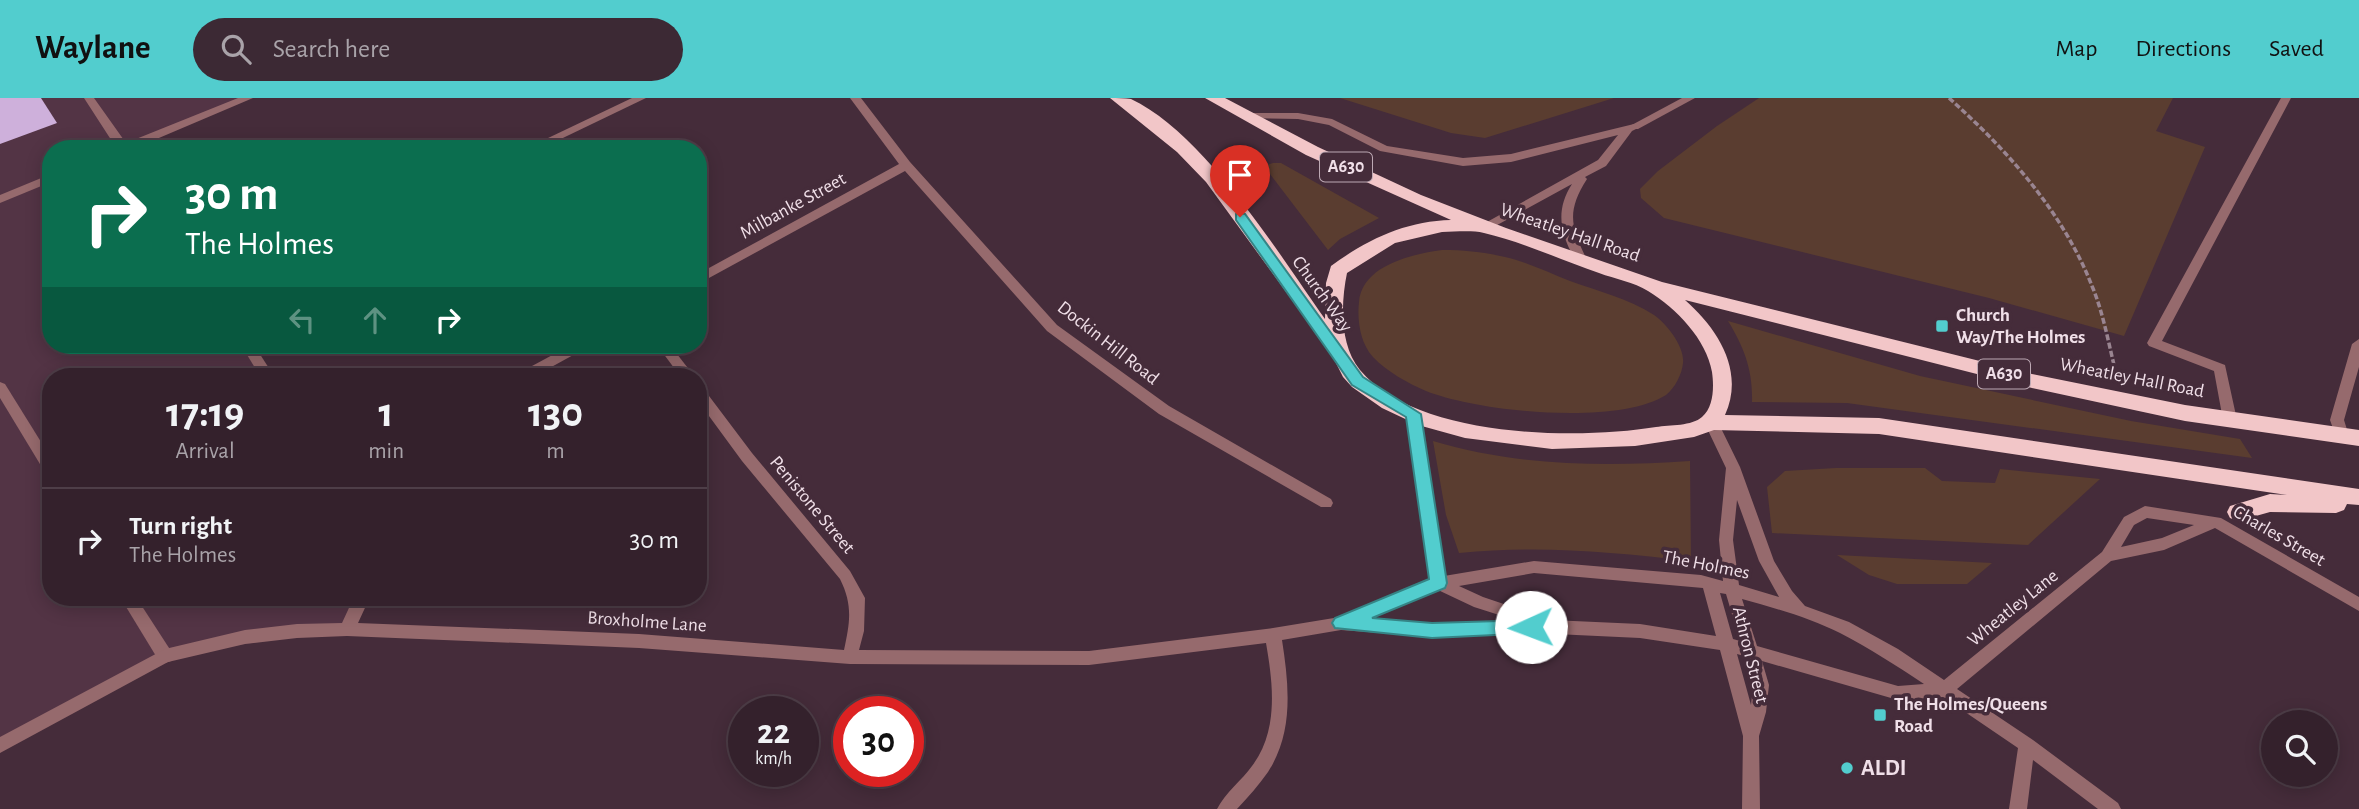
<!DOCTYPE html>
<html lang="en">
<head>
<meta charset="utf-8">
<style>
	body { margin:0; font-family:"Alegreya Sans",sans-serif; background:#3c2934; color:#f1f3f6; height:100vh; display:flex; flex-direction:column; font-size:26px; white-space:nowrap }
	* { box-sizing:border-box; margin:0 }
	p { font-size:23px; color:#a9a3a9 }
	.icon { flex:none; width:38px; height:38px; fill:none; stroke:currentColor; stroke-width:2; stroke-linecap:round; stroke-linejoin:round }
	.map { position:relative; flex:1; overflow:hidden }
	.panel { position:absolute; left:42px; top:270px; width:665px; height:238px; display:flex; flex-direction:column; background:#34212c; border-radius:28px; box-shadow:0 4px 18px #0003,0 0 0 2px #4e3e48 }
	.panel>* { flex:none }
	.guide { position:absolute; left:42px; top:42px; width:665px; height:214px; border-radius:28px; box-shadow:0 4px 18px #0003,0 0 0 2px #4e3e48; background:#0b6e4f; color:#fff; overflow:hidden }
	.buttons { position:absolute; left:2261px; top:612px; display:grid; gap:14px }
	.buttons a { display:grid; place-items:center; width:77px; height:77px; border-radius:50%; background:#34212c; box-shadow:0 4px 18px #0003,0 0 0 2px #4e3e48; font-size:35px }
	.speed { position:absolute; left:728px; top:598px; display:flex; gap:14px; font-size:35px; font-weight:700; text-align:center }
	.speed>* { display:grid; place-content:center; width:91px; height:91px; border-radius:50%; background:#34212c; box-shadow:0 4px 18px #0003,0 0 0 2px #4e3e48; line-height:1 }
	.speed small { font-size:18px; font-weight:400 }
	.speed .limit { border:10px solid #d22; background:#fff; color:#111 }
	.pin { position:absolute; display:grid; place-items:center; width:60px; height:60px; color:#fff; margin:-72px -30px; border-radius:50% 50% 50% 0; rotate:-45deg; box-shadow:0 0 7px #0007 }
	.pin .icon { rotate:45deg }
	.me { position:absolute; width:77px; margin:-38px; rotate:268deg; stroke-linejoin:round; filter:drop-shadow(0 0 5px #0008) }
	.turn { display:flex; align-items:center; gap:24px; height:147px; padding:0 28px; font-size:32px }
	.turn .icon { width:91px; height:91px; stroke-width:2.5 }
	.turn b { display:block; font-size:49px; line-height:60px }
	.lanes { display:flex; align-items:center; height:66px; padding:0 28px; background:#0003; justify-content:center; gap:35px; direction:ltr }
	.lanes .off { opacity:.35 }
	.eta { display:flex; justify-content:space-evenly; align-items:center; height:119px; text-align:center }
	.eta b { font-size:42px; font-weight:700; line-height:49px }
	ul { padding:0; list-style:none }
	li { display:flex; align-items:center; gap:21px; height:105px; padding:0 28px; border-top:2px solid #4e3e48 }
	li div { flex:1 }
	li b { display:block; font-size:26px }
	li em { font-style:normal }
	header { display:flex; align-items:center; gap:42px; box-sizing:border-box; height:98px; padding:0 35px; background:#52cdce; color:#111 }
	header strong { font-size:33px }
	nav { display:flex; gap:38px; margin-inline-start:auto; font-size:24px }
	.search { width:490px; height:63px; background:#3c2934; display:flex; align-items:center; gap:18px; box-sizing:border-box; padding:0 24px; border-radius:38px; color:#a9a3a9; font-size:26px }
	.map>svg:first-child { display:block }
</style>
</head>
<body>
<header>
<strong>Waylane</strong>
<div class="search"><svg class="icon" aria-label="search" viewBox="0 0 24 24"><circle cx="10" cy="10" r="6"/><path d="M15 15l6 6"/></svg>Search here</div>
<nav><a>Map</a><a>Directions</a><a>Saved</a></nav>
</header>
<div class="map">
<svg width="2359" height="711" viewBox="0 0 2359 711">
	<rect width="100%" height="100%" fill="#452c3a"/>
	<path fill="#533445" d="M0,0H248L124,51H51V247H247L267,278H51V499H362L347,531L165,558L0,649Z"/>
	<g fill="#5a3d30">
		<path d="M1340,0H1614L1485,40L1451,35Z"/>
		<path d="M1759,0H2173L2156,33L2205,49L2124,238L1989,200L1664,120L1641,100L1640,91L1658,73L1717,28Z"/>
		<path d="M1273,65H1281L1379,120L1340,141L1328,152L1264,68Z"/>
		<path d="M1442,152C1464,152 1484,154 1505,159C1527,164 1549,175 1570,183C1598,193 1629,201 1654,217C1667,226 1685,249 1683,265C1682,276 1675,290 1666,297C1617,328 1479,314 1426,293C1409,286 1386,273 1373,259C1360,245 1357,222 1359,204C1362,167 1413,156 1442,152Z"/>
		<path d="M1728,223L1920,278L2131,323L2240,341L2252,360L1847,305L1752,304C1753,272 1744,249 1728,223Z"/>
		<path d="M1433,343C1516,368 1604,369 1690,363L1691,463C1610,454 1541,447 1459,455L1446,417Z"/>
		<path d="M1836,370H1925L1942,383L1995,385L2000,371L2100,381L2028,447L1772,435L1767,389L1785,373Z"/>
		<path d="M1837,457L1992,465L1967,486H1897L1869,477Z"/>
	</g>
	<path fill="#ceb0db" d="M0,0H41L57,25L0,46Z"/>
	<g fill="none" stroke-linecap="round" stroke-linejoin="round">
		<path stroke="#9a8591" stroke-width="3.5" stroke-dasharray="6 2.5" stroke-linecap="butt" d="M1949,0C2007,52 2063,114 2092,188C2103,214 2108,243 2115,271"/>
		<g fill="#966a6d" fill-rule="evenodd">
			<path d="M1682,0H1695L1638,31H1630L1628,29Z"/>
			<path d="M2281,0H2291L2162,243L2225,267L2237,322L2230,327L2223,322L2214,273L2149,248L2147,245Z"/>
			<path d="M0,284L5,286L51,360V377L46,376L0,300Z"/>
			<path d="M120,499H136L171,553L173,558L171,563L165,565L159,563Z"/>
		</g>
		<g fill="#966a6d" fill-rule="evenodd">
			<path d="M84,0H94L126,45L238,0H253L133,51H117Z"/>
			<path d="M632,0H646L540,51H525Z"/>
			<path d="M850,0H861L910,64L1057,227L1169,308L1331,401L1333,405L1331,409H1321L1159,316L1047,233L905,73L698,186V176L899,66Z"/>
			<path d="M1245,15H1298L1332,21L1387,48L1463,60L1511,56L1634,26L1640,29L1632,33L1606,68L1585,79L1587,81C1566,114 1571,129 1587,162L1581,166L1577,165C1561,138 1554,114 1572,86L1488,132H1480L1478,129L1598,62L1618,37L1511,64L1463,68L1380,53L1329,27L1298,21L1241,20V16Z"/>
			<path d="M51,76V84L0,105V97Z"/>
			<path d="M2359,241V269L2344,322L2349,338L2342,343L2337,342L2330,322L2352,246Z"/>
			<path d="M241,247H254L274,278H260Z"/>
			<path d="M571,247H588L586,250L535,278H517L519,275Z"/>
			<path d="M657,247H670L694,278H680Z"/>
			<path d="M698,288L703,290L752,355L850,473L865,500L864,533L859,552L1089,553L1273,530L1340,519L1430,482L1406,316L1413,311L1420,316L1444,478L1534,463L1701,477L1723,483L1719,442L1726,370L1704,324L1711,319L1716,320L1740,369L1774,463L1792,493L1805,508L1849,524L1898,551L1944,582L2102,454L2124,419L2145,408L2221,420L2359,499V513L2215,430L2164,452L2111,463L1957,591L2033,642L2118,705L2121,711H2098L2033,662L2027,711H2009L2018,650L1943,599L1898,602L1762,563L1769,587L1766,614L1759,638L1760,711H1742L1743,638L1720,552L1640,540L1555,536L1432,539L1341,532L1282,542C1289,587 1294,634 1268,674C1259,687 1248,699 1237,711H1217C1225,695 1242,682 1252,668C1279,633 1273,585 1266,545L1089,567L850,566L639,550L347,538L297,540L245,546L168,564L0,655V639L165,551L245,532L297,526L342,525L354,499H370L358,525L639,536L844,552C850,524 853,507 840,481L742,363L698,303ZM1737,402L1759,463L1779,499L1739,487L1733,442ZM2147,420L2194,427L2162,440L2121,449L2134,427ZM1534,475L1703,490L1716,538L1640,526L1551,522L1483,499L1459,488ZM1438,492L1474,509L1518,523L1432,525L1369,521ZM1720,495L1726,496L1740,543L1733,541ZM1742,501C1775,510 1810,520 1840,535C1869,550 1897,568 1924,586L1898,588L1757,548ZM1737,556L1744,558L1753,587L1751,607Z"/>
		</g>
		<path fill="#f2c6c8" fill-rule="evenodd" d="M1110,0C1117,0 1125,0 1131,1C1204,35 1279,156 1325,221L1326,185L1331,168C1368,141 1406,123 1451,122L1306,57L1205,0H1225L1318,49L1421,97L1506,130L1662,184L2032,276L2185,307L2359,332V348L2185,323L2032,290L1685,202C1718,231 1745,273 1725,317L1879,320L2359,391V407L2347,406L2344,412L2336,415L2270,414L2238,423L2230,420L2227,414L2230,408L2270,396L2287,397L1879,336L1714,332L1694,339L1635,348L1552,351L1465,340L1418,327L1382,310L1352,289L1343,279L1332,257L1206,84L1177,54ZM1442,134C1455,134 1471,132 1484,135C1523,144 1561,162 1599,175C1615,181 1634,184 1648,193C1677,211 1706,241 1712,274C1714,288 1714,309 1702,319C1692,328 1670,327 1656,329C1576,342 1416,340 1360,272C1339,247 1341,204 1347,175L1395,145Z"/>
	</g>
	<path fill="#52cdce" stroke="#358586" stroke-width="2" d="M1240,115L1245,116L1363,279L1421,316L1447,485L1445,490L1372,520L1432,525L1531,522L1539,529L1537,535L1432,540L1335,530L1332,525L1335,520L1429,481L1406,319L1352,287L1236,122V116Z"/>
	<g fill="#52cdce" stroke="#452c3a" stroke-width="2.5">
		<rect x="1935" y="221" width="14" height="14" rx="3.5"/>
		<rect x="1873" y="610" width="14" height="14" rx="3.5"/>
		<circle cx="1847" cy="670" r="7"/>
	</g>
	<g text-anchor="middle" dominant-baseline="central" stroke-width="7" stroke-linejoin="round" paint-order="stroke">
		<g fill="#452c3a" stroke="#bda9b4" stroke-width="2">
			<rect x="1320" y="54.5" width="52" height="29" rx="5"/>
			<rect x="1978" y="261.5" width="52" height="29" rx="5"/>
		</g>
		<g font-size="18" font-weight="bold" fill="#f0dfe8">
			<text x="1346" y="69">A630</text>
			<text x="2004" y="276">A630</text>
		</g>
		<g font-size="19" fill="#f0dfe8" stroke="#452c3a">
			<text transform="translate(793 108) rotate(-29)">Milbanke Street</text>
			<text transform="translate(1570 135) rotate(19)">Wheatley Hall Road</text>
			<text transform="translate(1322 196) rotate(54)">Church Way</text>
			<text transform="translate(1108 245) rotate(38)">Dockin Hill Road</text>
			<text transform="translate(2132 280) rotate(11)">Wheatley Hall Road</text>
			<text transform="translate(812 407) rotate(50)">Penistone Street</text>
			<text transform="translate(2279 438) rotate(30)">Charles Street</text>
			<text transform="translate(1706 467) rotate(11)">The Holmes</text>
			<text transform="translate(2013 510) rotate(-39)">Wheatley Lane</text>
			<text transform="translate(647 524) rotate(4)">Broxholme Lane</text>
			<text transform="translate(1750 557) rotate(76)">Athron Street</text>
		</g>
		<g font-size="19" font-weight="bold" fill="#f0dfe8" stroke="#452c3a" text-anchor="start">
			<text x="1956" y="217">Church<tspan x="1956" dy="22">Way/The Holmes</tspan></text>
			<text x="1894" y="606">The Holmes/Queens<tspan x="1894" dy="22">Road</tspan></text>
		</g>
		<g font-size="23" font-weight="bold" fill="#f0dfe8" stroke="#452c3a" text-anchor="start">
			<text x="1861" y="670">ALDI</text>
		</g>
	</g>
</svg>
<div class="buttons">
<a><svg class="icon" aria-label="search" viewBox="0 0 24 24"><circle cx="10" cy="10" r="6"/><path d="M15 15l6 6"/></svg></a>
</div>
<div class="speed"><div>22<small>km/h</small></div><div class="limit">30</div></div>
<div class="pin" style="left:1240px;top:119px;background:#d93025"><svg class="icon" aria-label="arrive" viewBox="0 0 24 24"><path d="M6 21V4h12l-3 4 3 4H6"/></svg></div>
<svg class="me" style="left:1531px;top:529px" viewBox="-20 -20 40 40"><circle r="19" fill="#fff"/><path d="M0-13L10 11 0 6-10 11z" fill="#52cdce"/></svg>
<div class="guide">
<div class="turn"><svg class="icon" aria-label="right" viewBox="0 0 24 24"><path d="M7 20v-9h11M14 6l5 5-5 5"/></svg><div><b>30 m</b>The Holmes</div></div>
<div class="lanes"><svg class="icon off" aria-label="left" viewBox="0 0 24 24"><path d="M17 20v-9H6M10 6l-5 5 5 5"/></svg><svg class="icon off" aria-label="ahead" viewBox="0 0 24 24"><path d="M12 20V5M6 11l6-6 6 6"/></svg><svg class="icon" aria-label="right" viewBox="0 0 24 24"><path d="M7 20v-9h11M14 6l5 5-5 5"/></svg></div>
</div>
<section class="panel">
<div class="eta">
<div><b>17:19</b><p>Arrival</p></div>
<div><b>1</b><p>min</p></div>
<div><b>130</b><p>m</p></div>
</div>
<ul>
<li><svg class="icon" aria-label="right" viewBox="0 0 24 24"><path d="M7 20v-9h11M14 6l5 5-5 5"/></svg><div><b>Turn right</b><p>The Holmes</p></div><em>30 m</em></li>
</ul>
</section>
</div>
</body>
</html>
